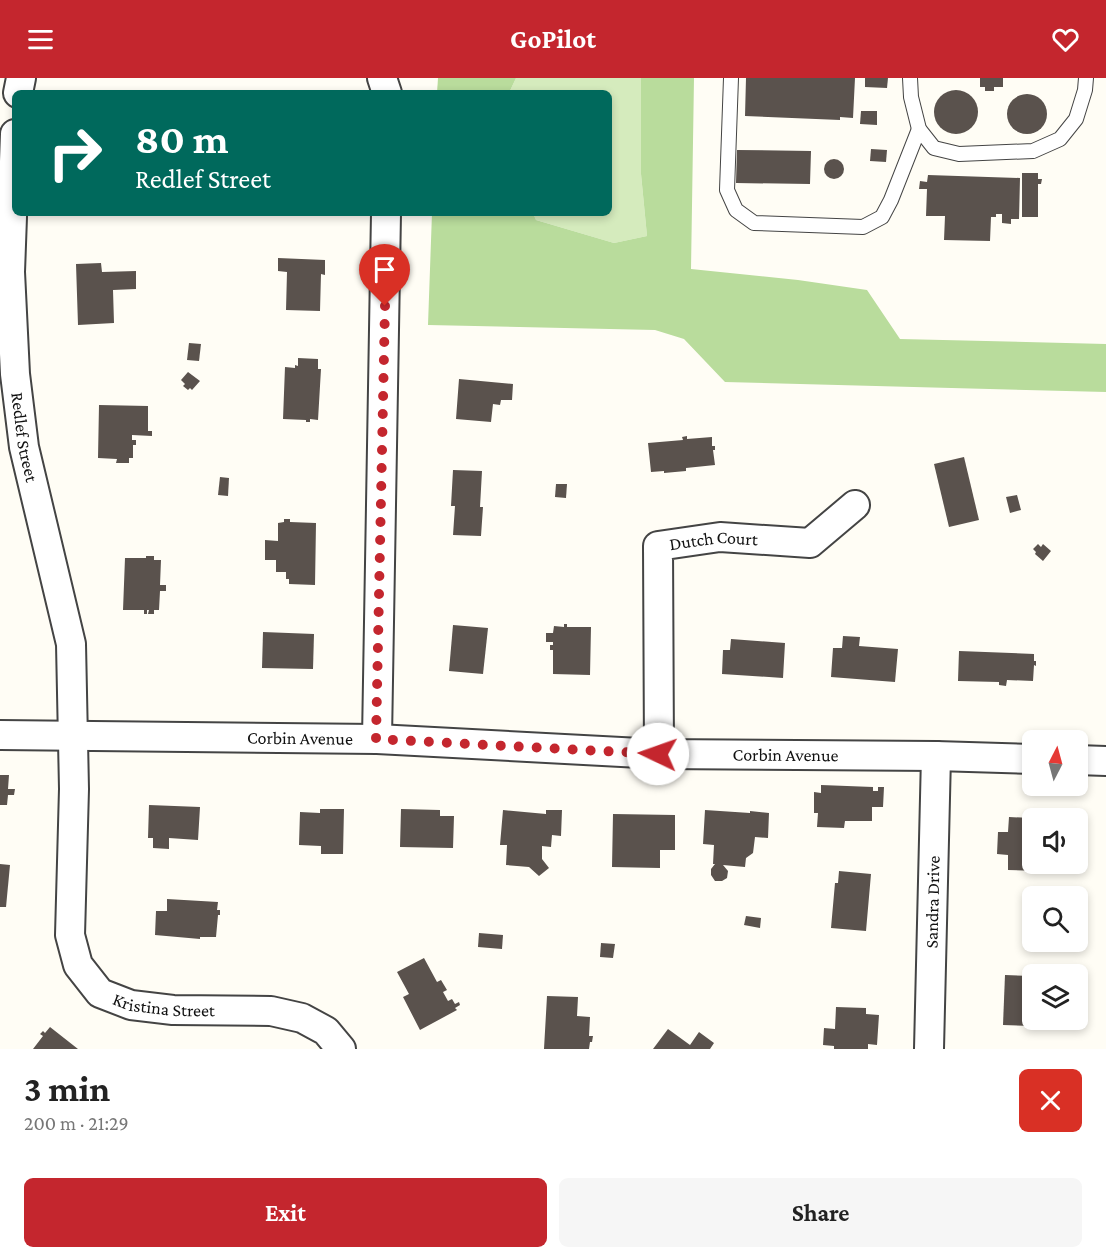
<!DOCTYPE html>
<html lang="en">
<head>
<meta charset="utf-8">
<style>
	body { margin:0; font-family:"Crimson Pro",serif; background:#f6f6f6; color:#222; height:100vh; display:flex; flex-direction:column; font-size:22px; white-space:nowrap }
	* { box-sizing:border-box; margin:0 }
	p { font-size:20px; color:#767676 }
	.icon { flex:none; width:33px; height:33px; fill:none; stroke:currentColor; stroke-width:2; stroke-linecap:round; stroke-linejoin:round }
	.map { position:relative; height:971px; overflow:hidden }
	.drawer { display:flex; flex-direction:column; background:#fff; flex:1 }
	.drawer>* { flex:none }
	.guide { position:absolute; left:12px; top:12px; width:600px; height:126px; border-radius:9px; box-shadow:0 3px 9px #0003; background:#00695c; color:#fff; overflow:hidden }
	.needle { width:39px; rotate:6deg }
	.tools { position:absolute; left:1022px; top:652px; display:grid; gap:12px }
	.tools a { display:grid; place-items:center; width:66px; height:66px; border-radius:9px; background:#fff; box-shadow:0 3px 9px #0003; font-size:30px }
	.pin { position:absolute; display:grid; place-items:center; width:51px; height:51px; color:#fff; margin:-62px -26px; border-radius:50% 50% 50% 0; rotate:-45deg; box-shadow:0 0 6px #0007 }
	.pin .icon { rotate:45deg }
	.me { position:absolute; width:66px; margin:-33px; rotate:273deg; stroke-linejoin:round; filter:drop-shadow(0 0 4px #0008) }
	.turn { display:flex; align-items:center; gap:21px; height:126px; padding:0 24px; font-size:27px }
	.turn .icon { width:78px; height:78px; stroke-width:2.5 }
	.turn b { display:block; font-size:42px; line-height:51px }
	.round { display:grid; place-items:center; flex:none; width:63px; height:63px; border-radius:9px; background:#f6f6f6 }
	.summary { display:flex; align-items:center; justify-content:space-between; height:102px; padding:0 24px }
	h1 { font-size:36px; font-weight:700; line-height:45px }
	.button { display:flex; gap:12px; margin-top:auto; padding:12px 24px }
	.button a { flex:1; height:69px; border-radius:9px; background:#c4262e; color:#fff; font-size:24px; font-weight:700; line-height:69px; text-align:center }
	.button a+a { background:#f6f6f6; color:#222 }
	header { display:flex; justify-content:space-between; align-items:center; height:78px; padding:0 24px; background:#c4262e; color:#fff; font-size:27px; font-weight:700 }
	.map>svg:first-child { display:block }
</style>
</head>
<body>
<header><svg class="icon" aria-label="menu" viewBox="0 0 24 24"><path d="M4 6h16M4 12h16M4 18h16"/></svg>GoPilot<svg class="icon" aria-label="heart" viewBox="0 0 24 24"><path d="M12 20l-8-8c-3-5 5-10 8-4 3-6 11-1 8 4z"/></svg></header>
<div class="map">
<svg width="1106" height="971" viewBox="0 0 1106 971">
	<rect width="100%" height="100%" fill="#fffdf5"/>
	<path fill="#d5ebbd" d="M516,0H641V96L647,158L614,165L536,142L533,135H609V15H509Z"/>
	<g fill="#b9dc9c">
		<path d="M438,0H516L509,15H437Z"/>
		<path d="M641,0H694L691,191L798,202L867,212L900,261L1106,266V314L725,304L684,261L655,252L428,247L432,135H533L536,142L614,165L647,158L641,96Z"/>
	</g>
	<g fill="#5a524d">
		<path d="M746,0H855L853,40L840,39V42L745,38Z"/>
		<path d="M865,0H888L887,10L865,9Z"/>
		<path d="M980,0H1003V9H994V13H985V9H980Z"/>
		<circle cx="956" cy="34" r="22"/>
		<circle cx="1027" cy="36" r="20"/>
		<path d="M861,33H877V47L860,46Z"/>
		<path d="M871,71L887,72L886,84L870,83Z"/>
		<path d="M737,72L811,73L810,106L736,105Z"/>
		<circle cx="834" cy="91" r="10"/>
		<path d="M1022,95H1038V101H1042L1041,106H1038V139H1022Z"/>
		<path d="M928,97L1020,100L1019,141H1011V146L1002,145V136H996V139H991L990,163L944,162L945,138H926L927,111H919L920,103L927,104Z"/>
		<path d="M278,180L325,182V197L321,196L320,233L286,232L287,194L278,193Z"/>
		<path d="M101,185L102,194L136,193V211L113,212L114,245L78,247L76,186Z"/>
		<path d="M189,265L201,266L199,283L187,282Z"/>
		<path d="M298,280L318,281V291H321L318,342L310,341V344H306V342L283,341L285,289L295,290V287L298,288Z"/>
		<path d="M188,294L200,303L192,312L190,310L188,312L183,308L185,306L181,302Z"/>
		<path d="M459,301L513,306L512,322H501L500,327L493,326L491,344L456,341Z"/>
		<path d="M99,327L148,328V353H152V358L132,357V362H136V367H133V380H129V385H116L117,381L98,380Z"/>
		<path d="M687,358V361L712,359V368H715V372H713L715,387L686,390V393L664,395V393L651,394L648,365L683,362L682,359Z"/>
		<path d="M964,379L979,442L949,449L934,386Z"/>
		<path d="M453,392L482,393L480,429H483L481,458L453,457L455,428H451Z"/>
		<path d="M220,399L229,400L228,418L218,417Z"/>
		<path d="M556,406H567L566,420L555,419Z"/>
		<path d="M1017,417L1021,432L1010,435L1006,419Z"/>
		<path d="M284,441H290V444L316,445L315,507L289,506V501H286V494H276V482H265V462L278,463V445L284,444Z"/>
		<path d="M1038,466L1041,469L1043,466L1051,473L1043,483L1035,476L1036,474L1033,471Z"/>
		<path d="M146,478H154V482H161L160,507H166V513H160L159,532H154V536H148L149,532H147V536H144V532H123L125,480H146Z"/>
		<path d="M564,546H567V549H591L590,597L553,596V572H550V567H553V564H546V555H553L554,548L564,549Z"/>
		<path d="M453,547L488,550L483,596L449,593Z"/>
		<path d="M263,554L314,556L313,591L262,590Z"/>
		<path d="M843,558L860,559L859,568L898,571L895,604L831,599L833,570H842Z"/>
		<path d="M731,561L785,565L783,600L722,596L723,572H730Z"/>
		<path d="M959,573L1034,576V583H1036V588L1034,587L1033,603L1007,602L1006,608L999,607V604L958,603Z"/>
		<path d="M0,697H9L8,711H15L14,717H8L7,727H0Z"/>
		<path d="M821,707L873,709V713H878V709H884L883,729H872V743H845L844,750L817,749L818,735H814V714L821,715Z"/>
		<path d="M149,727L200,729L198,762L169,760V771L153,770V760H148Z"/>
		<path d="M320,731H344L343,776H321V768L299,767L300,734L320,735Z"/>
		<path d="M401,731L440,732V738H454L453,770L400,769Z"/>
		<path d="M503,732L546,736V732H562L561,758L552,757L551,769L542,768V781L549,790L539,798L529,789L506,787L507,767H500Z"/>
		<path d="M705,732L750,735V733L769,735L768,760L755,759L753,775L746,780L745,789L723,787L728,793L727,800L722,803H715L711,797V791L715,786H713L714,767L703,766Z"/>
		<path d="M613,736L675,737V772H660V790L612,789Z"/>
		<path d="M1009,739L1032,740V786H1039L1038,793L1008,792V777L997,776L998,754H1008Z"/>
		<path d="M0,786L10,787L6,829H0Z"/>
		<path d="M839,793L871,796L866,853L831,850L835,805H838Z"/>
		<path d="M167,821L218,824L217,832H220V837H218L216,859H200V861L155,857L156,833H167Z"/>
		<path d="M746,838L761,840L760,850L744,847Z"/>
		<path d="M479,855L503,857L502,871L478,869Z"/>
		<path d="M601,865L615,866L613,880L600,879Z"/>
		<path d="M424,880L437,904L441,902L447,912L443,914L448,923L452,921L455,926L459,924L460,927L455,930L457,932L420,952L403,919L409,916L397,894Z"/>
		<path d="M1005,897L1032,898L1033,948L1003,947Z"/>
		<path d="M547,918L578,919L577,938L590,939L589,958H593L592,964H590L589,971H544Z"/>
		<path d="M836,929L866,930V936L879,937L877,967L868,966V971H834V968L823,967L824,950L835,951Z"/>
		<path d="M1037,942H1053L1052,948H1036Z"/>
		<path d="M50,949L78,971H33L43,958L40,956L43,953L45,955Z"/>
		<path d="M668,951L690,967L699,954L714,965L710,971H653Z"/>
	</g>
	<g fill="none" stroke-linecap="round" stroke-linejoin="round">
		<g stroke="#444" stroke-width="16">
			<g id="service">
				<path d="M731,0L727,112L736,132L754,145L863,149L882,139L891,122L919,51"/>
				<path d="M910,0L911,19L919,51L934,70L959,76L1033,73L1060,61L1076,41L1085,12L1086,0"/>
			</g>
		</g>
		<g stroke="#444" stroke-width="32">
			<g id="minor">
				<path d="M382,0L387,15"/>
				<path d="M18,15L21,0"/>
				<path id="s1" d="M15,56L10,194L15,296L24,369L71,566L74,711L70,857L78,887L100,915L131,927L173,932L271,933L302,940L326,953L341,971"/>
				<path id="s2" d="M0,657L377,661L659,676L936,678L1032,681"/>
				<path d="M377,661L386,135"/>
				<path id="s3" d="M659,676L658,468L720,459L810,465L855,427"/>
				<path d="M1077,682L1106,683"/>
				<path id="s4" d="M929,971L936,678"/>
			</g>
		</g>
		<use href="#service" stroke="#fff" stroke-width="14"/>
		<use href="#minor" stroke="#fff" stroke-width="28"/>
	</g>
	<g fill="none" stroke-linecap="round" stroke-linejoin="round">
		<path stroke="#c4262e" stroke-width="10" stroke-dasharray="0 18" d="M385,228L376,661L658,676"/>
	</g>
	<g text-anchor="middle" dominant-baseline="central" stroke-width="6" stroke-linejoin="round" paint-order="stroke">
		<g font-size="18" fill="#111" stroke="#fff">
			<text stroke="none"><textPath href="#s1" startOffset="304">Redlef Street</textPath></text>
			<text stroke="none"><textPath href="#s3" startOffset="264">Dutch Court</textPath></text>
			<text stroke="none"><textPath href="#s2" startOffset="300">Corbin Avenue</textPath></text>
			<text stroke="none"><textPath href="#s2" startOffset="786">Corbin Avenue</textPath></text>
			<text stroke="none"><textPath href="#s4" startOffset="147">Sandra Drive</textPath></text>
			<text stroke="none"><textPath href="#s1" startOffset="940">Kristina Street</textPath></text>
		</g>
	</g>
</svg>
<div class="tools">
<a><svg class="needle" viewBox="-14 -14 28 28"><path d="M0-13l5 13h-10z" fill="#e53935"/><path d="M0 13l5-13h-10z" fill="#767676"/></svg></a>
<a><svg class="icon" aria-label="sound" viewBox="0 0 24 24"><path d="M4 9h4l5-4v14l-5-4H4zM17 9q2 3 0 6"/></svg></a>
<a><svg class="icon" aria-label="search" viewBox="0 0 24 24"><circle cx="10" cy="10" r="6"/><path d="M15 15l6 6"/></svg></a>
<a><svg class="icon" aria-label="layers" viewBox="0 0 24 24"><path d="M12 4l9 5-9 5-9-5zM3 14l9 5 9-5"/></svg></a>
</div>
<div class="pin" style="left:385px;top:228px;background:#d93025"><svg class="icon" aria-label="arrive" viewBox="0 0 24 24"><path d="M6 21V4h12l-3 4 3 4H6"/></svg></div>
<svg class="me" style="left:658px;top:676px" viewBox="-20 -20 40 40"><circle r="19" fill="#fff"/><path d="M0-13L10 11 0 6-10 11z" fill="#c4262e"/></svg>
<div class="guide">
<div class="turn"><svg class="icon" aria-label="right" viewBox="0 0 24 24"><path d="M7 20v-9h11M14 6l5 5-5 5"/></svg><div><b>80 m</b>Redlef Street</div></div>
</div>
</div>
<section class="drawer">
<div class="summary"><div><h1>3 min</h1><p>200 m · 21:29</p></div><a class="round" style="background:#d93025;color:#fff"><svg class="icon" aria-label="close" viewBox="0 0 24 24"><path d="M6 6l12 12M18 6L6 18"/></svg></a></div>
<div class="button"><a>Exit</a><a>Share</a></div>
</section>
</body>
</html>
